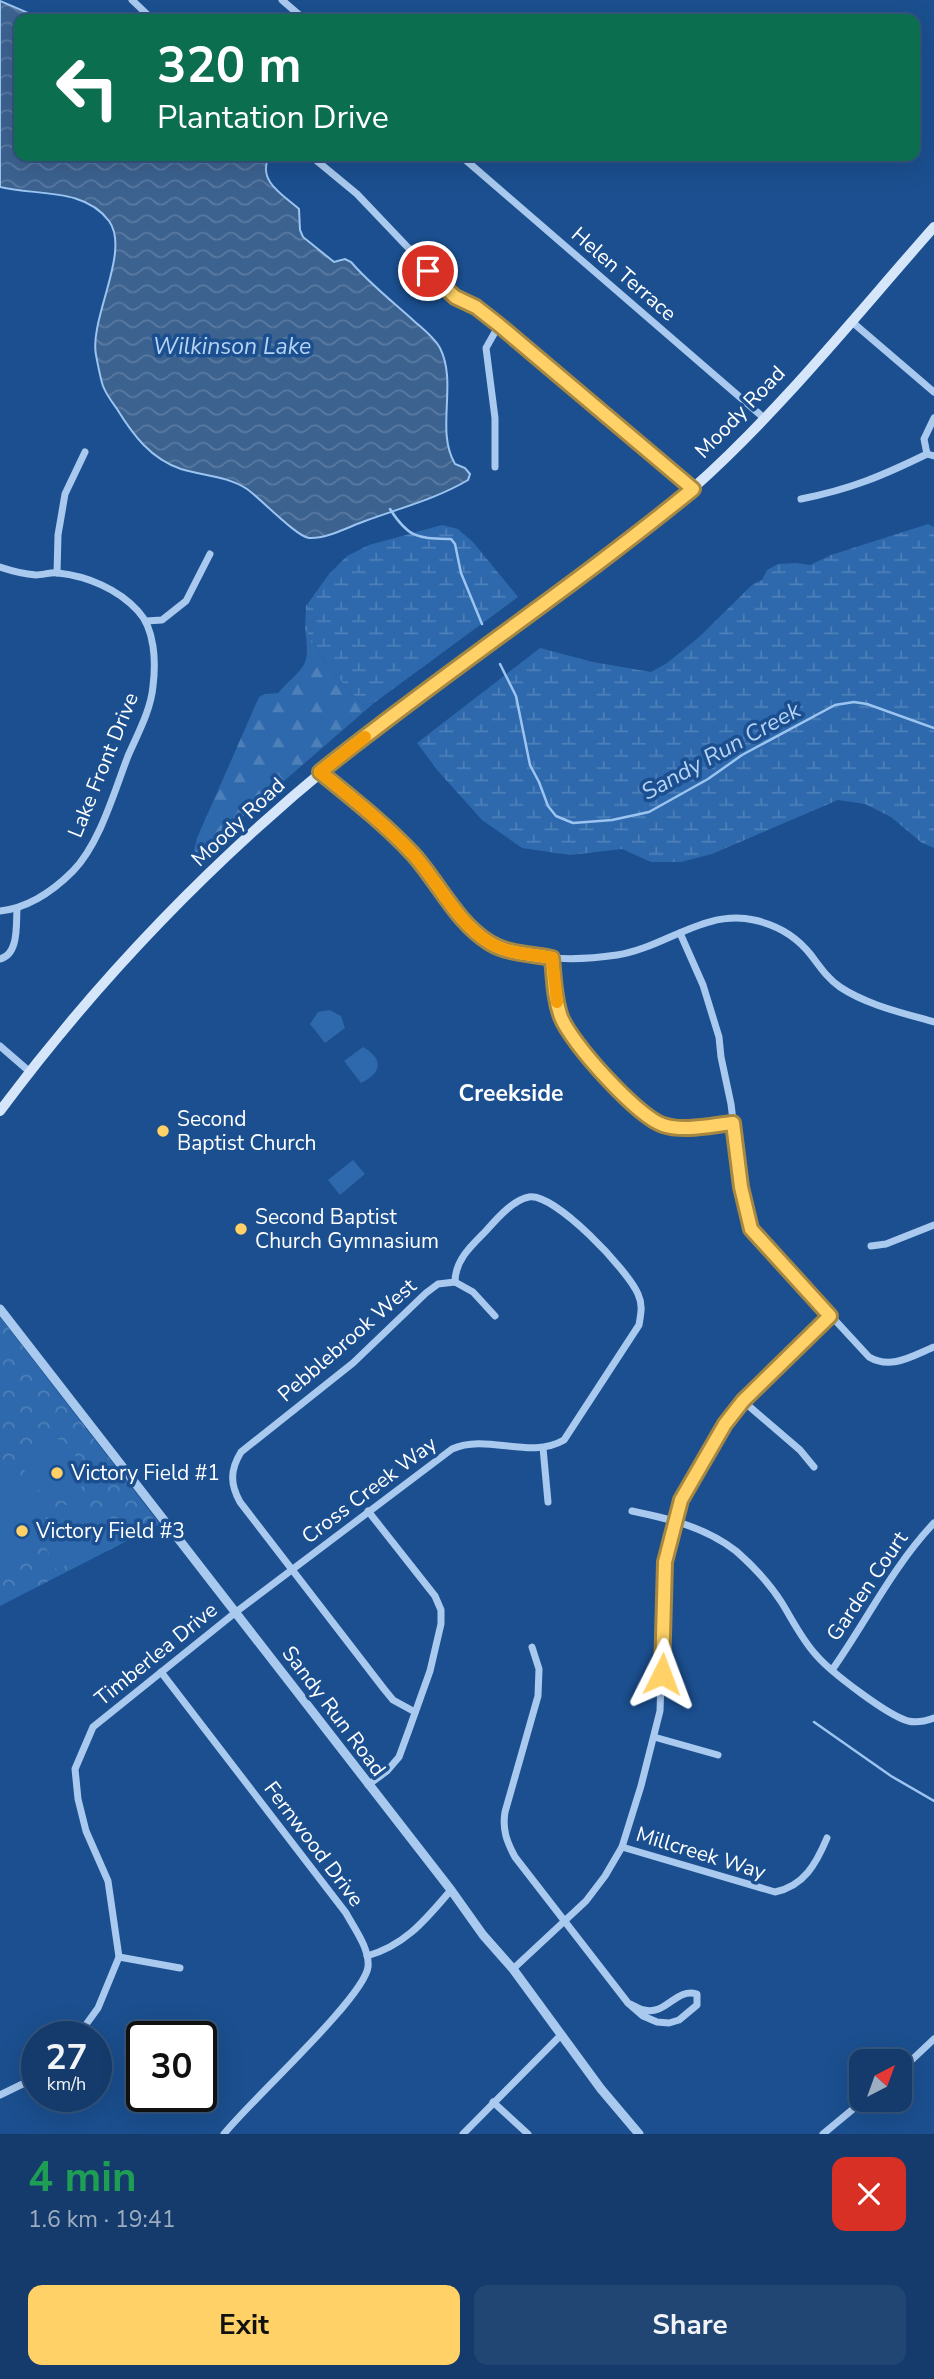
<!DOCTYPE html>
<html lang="en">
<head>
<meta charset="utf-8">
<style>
	body { margin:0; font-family:"Nunito Sans",sans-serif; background:#214673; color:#f1f3f6; height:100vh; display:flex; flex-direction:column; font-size:26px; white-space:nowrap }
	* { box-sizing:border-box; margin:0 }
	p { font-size:23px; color:#9dadc1 }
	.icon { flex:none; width:38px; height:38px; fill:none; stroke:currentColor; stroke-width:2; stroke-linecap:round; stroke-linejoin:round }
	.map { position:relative; height:2134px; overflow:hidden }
	.panel { display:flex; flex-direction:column; background:#143b6b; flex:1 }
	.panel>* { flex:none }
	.guide { position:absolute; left:14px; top:14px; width:906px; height:147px; border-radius:14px; box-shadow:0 7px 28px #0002,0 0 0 2px #33557e; background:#0b6e4f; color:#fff; overflow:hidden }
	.needle { width:46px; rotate:41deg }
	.fabs { position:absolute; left:849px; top:2049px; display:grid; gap:14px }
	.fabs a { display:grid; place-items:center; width:63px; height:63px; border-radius:14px; background:#143b6b; box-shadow:0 7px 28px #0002,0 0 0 2px #33557e; font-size:35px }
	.speed { position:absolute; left:21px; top:2021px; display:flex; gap:14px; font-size:35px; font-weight:700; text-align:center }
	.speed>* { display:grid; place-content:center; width:91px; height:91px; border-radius:50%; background:#143b6b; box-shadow:0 7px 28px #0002,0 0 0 2px #33557e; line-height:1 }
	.speed small { font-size:18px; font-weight:400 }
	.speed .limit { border:4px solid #111; border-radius:10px; background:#fff; color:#111 }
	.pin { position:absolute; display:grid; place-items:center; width:60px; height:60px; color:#fff; margin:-30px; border:4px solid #fff; border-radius:50%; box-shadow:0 2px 7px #0007 }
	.me { position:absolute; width:77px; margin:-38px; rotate:3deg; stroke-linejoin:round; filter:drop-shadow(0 0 5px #0008) }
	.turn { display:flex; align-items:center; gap:24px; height:147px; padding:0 28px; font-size:32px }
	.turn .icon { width:91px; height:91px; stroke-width:2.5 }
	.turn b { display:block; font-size:49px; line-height:60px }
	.round { display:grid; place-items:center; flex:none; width:74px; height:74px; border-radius:14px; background:#214673 }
	.overview { display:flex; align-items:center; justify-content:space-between; height:119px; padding:0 28px }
	h1 { font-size:42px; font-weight:700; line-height:52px; color:#1e9e55 }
	.button { display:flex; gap:14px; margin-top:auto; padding:14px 28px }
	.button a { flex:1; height:80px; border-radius:14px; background:#ffd166; color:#111; font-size:28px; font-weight:700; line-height:80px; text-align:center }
	.button a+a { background:#214673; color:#f1f3f6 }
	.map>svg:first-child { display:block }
</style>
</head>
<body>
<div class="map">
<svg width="934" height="2134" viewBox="0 0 934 2134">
	<defs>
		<pattern id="forest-firs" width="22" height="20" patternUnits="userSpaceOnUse" patternTransform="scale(1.75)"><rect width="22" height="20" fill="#2e69ad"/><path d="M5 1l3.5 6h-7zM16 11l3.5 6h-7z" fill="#4d80b9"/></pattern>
		<pattern id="wetland-marsh" width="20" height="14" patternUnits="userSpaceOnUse" patternTransform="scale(1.75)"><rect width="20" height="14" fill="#2e69ad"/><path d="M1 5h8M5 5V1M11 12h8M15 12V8" fill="none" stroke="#4d80b9"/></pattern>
		<pattern id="park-crowns" width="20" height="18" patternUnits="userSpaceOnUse" patternTransform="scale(1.75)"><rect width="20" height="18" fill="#2e69ad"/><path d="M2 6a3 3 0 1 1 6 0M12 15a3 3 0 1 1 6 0" fill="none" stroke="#4d80b9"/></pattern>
		<pattern id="water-waves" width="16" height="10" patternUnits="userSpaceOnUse" patternTransform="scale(1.75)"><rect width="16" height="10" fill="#3c6290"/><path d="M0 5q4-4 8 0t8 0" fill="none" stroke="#597aa1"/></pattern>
	</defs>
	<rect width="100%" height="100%" fill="#1b4f8f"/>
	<path fill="url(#forest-firs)" d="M305,629L330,669L363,705L374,703L247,813L201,856H196L194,851L197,838L259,697L265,694L278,693C303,665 311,670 305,629Z"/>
	<g fill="url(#wetland-marsh)">
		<path d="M928,524L934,527V848L922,843L891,817L865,804L838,800L712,854L681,862H651L622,849L570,855L522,848L482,820L438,771L417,743L540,648L593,662L651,672L667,663L698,638L753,584L762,580L767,570L778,564L796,563L810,565L831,555Z"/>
		<path d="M442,525L458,529L473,542L518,597L374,703L363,705L330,669L305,629L306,606L329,574L347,556L369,545Z"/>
	</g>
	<path fill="url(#park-crowns)" d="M0,1317L160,1524L0,1606Z"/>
	<g fill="#2e69ad">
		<path d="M330,1010L341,1016L345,1028L325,1043L310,1024L318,1012Z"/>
		<path d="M363,1047C384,1059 382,1073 361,1083L344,1061Z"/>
		<path d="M353,1160L365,1174L340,1195L328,1180Z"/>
		<path d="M56,1439L63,1440L92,1477L78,1490L51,1498L37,1489L23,1468Z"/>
		<path d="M12,1469L38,1495L46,1519L40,1544L15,1570L0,1556V1482Z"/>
		<path d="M78,1501L104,1537L103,1544L57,1570L42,1540L52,1510Z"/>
	</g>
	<path fill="url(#water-waves)" stroke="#9cc4f0" stroke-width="2" d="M0,1L28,13H71L126,19H19V156H269C257,181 282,194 299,209L300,230L303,237L334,262L345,259L351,262C369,283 393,302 414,321C423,329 434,337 440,348C458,384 435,430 455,464L465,468L470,474L468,480C436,499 400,508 365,521C348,527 327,539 309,538C297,537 261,499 247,489C227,476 204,476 181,469C151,459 133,435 117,409C112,402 106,394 103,386C100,377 98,365 96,355C89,319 131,251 109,221C84,187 35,196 0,187Z"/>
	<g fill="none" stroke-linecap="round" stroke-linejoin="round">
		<g stroke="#9cc4f0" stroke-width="2.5">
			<path d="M390,509C409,539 418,538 451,539L455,544L461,573L482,624"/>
			<path d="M500,664L516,696L530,765L539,782L548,806L556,816L573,823L612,820L649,812L708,779L742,755L835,705L854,702L867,704L934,728"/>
			<path d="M814,1722L891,1776L934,1801"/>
		</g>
		<g stroke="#a9c9ee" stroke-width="7">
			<path d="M132,0L152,19"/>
			<path d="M282,0L304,19"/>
			<path d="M311,156L357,194L455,297L476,307L499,325L693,489"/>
			<path d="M461,156L764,418"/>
			<path d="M851,321L934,392"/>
			<path d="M927,454L924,439L934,418"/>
			<path d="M495,467V418L486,348L499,325"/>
			<path d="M801,499C851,489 882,476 927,454L934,456"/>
			<path d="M0,567C12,571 24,574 36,575C43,575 51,572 58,573C87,576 118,589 138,611C155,629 156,662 153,686C151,710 137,735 128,756C114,792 100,843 73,871C53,891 29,908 0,911"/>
			<path d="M57,573L58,535L65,494L85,452"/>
			<path d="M146,621L162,620L186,601L210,554"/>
			<path d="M320,772C352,798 384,824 412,853C433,875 447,902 467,924C501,962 570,962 617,955C664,948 704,909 754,920C777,925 797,937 811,955C820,967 828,979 840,987C867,1005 903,1013 934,1022"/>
			<path d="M680,933L703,985L719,1037L721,1057L731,1104L741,1187L751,1229L869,1357C891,1370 912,1356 934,1347"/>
			<path d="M552,958C554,977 554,998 561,1017C571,1043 637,1115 663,1125C684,1132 712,1125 733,1123"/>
			<path d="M0,959C19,954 16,925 17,909"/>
			<path d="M0,1046L30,1072"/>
			<path d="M871,1246L886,1244L934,1225"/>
			<path d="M455,1282L473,1292L495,1316"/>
			<path d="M743,1401L800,1450L814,1467"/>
			<path d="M543,1448L548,1502"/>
			<path d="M632,1511C670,1519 705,1527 736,1551C752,1565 770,1584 782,1603C793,1621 802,1640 817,1656C832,1673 887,1715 908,1721C917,1723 926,1721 934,1718"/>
			<path d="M532,1647L539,1669L538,1696L505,1812C502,1830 507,1842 515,1857L628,2003L643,2016L657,2022L669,2023L679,2020L697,2005V1994C676,1987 666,2016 644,2010C639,2009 633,2005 628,2003"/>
			<path d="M832,1670C866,1622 893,1566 934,1523"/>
			<path d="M161,1672L346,1913C354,1928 370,1949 368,1967C364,1998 249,2102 224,2134"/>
			<path d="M415,1712L393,1700L384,1689L240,1502C230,1484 230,1470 241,1452L353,1363L426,1293L438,1284L455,1282"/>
			<path d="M654,1737L718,1755"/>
			<path d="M368,1785L387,1771L399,1757L410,1727L430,1671L441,1624V1610L435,1596L368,1511"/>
			<path d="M622,1847L775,1892C804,1886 816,1864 827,1838"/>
			<path d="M367,1956C406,1945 426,1919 451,1890"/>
			<path d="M119,1957L180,1968"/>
			<path d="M513,1969L586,1901L605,1876L622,1847L641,1786L660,1711L665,1562L674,1520L681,1500L725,1424L743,1401L830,1316"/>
			<path d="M77,2037L98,2008L119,1957L108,1881L86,1831L78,1799L75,1769L93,1727L236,1612L452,1449C487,1433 530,1460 564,1440L639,1325C641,1313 643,1305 638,1294C628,1270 555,1193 529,1197C512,1200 495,1221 484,1233C470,1247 455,1261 455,1282"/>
			<path d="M900,2071L934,2039"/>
			<path d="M0,2095L37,2077"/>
			<path d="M493,2102L528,2134"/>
			<path d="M463,2134L561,2035"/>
			<path d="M823,2134L864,2100"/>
		</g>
		<path stroke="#a9c9ee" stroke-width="9" d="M0,1309L451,1890L483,1935L513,1969L601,2089L639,2134"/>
		<path stroke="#d6e6fa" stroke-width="10" d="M0,1111C104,971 229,844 366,736C473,652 591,580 692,489C779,412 857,314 934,227"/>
	</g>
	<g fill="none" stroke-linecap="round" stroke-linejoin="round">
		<g stroke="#a68842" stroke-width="18">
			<path id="route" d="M428,271L455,297L476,307L499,325L693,489C572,588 442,674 320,772C352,798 385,824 413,854C439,883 456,922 490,943C508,954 532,954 552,958C554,977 554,998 561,1017C571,1043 637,1116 663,1125C684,1132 712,1125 733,1123L741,1187L751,1229L830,1316L743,1401L725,1424L681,1500L665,1562L662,1674"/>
		</g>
		<use href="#route" stroke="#ffd166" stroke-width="12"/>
		<path stroke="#f59e0b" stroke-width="12" d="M365,737L320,772C352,798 385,824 413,854C439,883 456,922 490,943C508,954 532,954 552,958L557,1002"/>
	</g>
	<g fill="#ffd166" stroke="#1b4f8f" stroke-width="2.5">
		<circle cx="163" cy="1131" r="7"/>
		<circle cx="241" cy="1229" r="7"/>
		<circle cx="57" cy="1473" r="7"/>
		<circle cx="22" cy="1531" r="7"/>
	</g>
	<g text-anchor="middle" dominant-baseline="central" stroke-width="7" stroke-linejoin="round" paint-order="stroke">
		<g font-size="21" fill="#fff" stroke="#1b4f8f">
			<text transform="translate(624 274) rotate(41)">Helen Terrace</text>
			<text transform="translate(740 412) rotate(-46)">Moody Road</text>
			<text transform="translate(103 765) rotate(-68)">Lake Front Drive</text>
			<text transform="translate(238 822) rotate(-43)">Moody Road</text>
			<text transform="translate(347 1340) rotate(-41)">Pebblebrook West</text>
			<text transform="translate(369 1490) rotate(-37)">Cross Creek Way</text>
			<text transform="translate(867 1586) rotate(-56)">Garden Court</text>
			<text transform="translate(156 1654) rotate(-39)">Timberlea Drive</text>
			<text transform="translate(334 1711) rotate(53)">Sandy Run Road</text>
			<text transform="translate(314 1844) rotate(53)">Fernwood Drive</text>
			<text transform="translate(701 1853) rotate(17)">Millcreek Way</text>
		</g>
		<g font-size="21" fill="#fff" stroke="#1b4f8f" text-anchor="start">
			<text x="177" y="1119">Second<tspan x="177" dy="24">Baptist Church</tspan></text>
			<text x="255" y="1217">Second Baptist<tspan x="255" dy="24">Church Gymnasium</tspan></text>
			<text x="71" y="1473">Victory Field #1</text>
			<text x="36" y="1531">Victory Field #3</text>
		</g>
		<g font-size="23" font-style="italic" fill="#b5d3f5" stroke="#1b4f8f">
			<text x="232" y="346">Wilkinson Lake</text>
			<text transform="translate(721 751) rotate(-29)">Sandy Run Creek</text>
		</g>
		<g font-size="23" font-weight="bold" fill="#fff" stroke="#1b4f8f">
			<text x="511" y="1093">Creekside</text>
		</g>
	</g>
</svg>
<div class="fabs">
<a><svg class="needle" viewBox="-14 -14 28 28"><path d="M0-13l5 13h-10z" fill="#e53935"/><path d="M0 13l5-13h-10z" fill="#9dadc1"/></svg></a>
</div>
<div class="speed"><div>27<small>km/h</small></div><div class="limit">30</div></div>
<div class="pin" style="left:428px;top:271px;background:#d93025"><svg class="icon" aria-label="arrive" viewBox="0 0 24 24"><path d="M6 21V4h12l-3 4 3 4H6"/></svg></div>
<svg class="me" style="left:662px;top:1674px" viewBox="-20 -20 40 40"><path d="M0-17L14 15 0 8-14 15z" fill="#ffd166" stroke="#fff" stroke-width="4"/></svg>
<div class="guide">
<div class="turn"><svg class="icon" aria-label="left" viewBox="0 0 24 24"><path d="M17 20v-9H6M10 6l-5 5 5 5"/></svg><div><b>320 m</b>Plantation Drive</div></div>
</div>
</div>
<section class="panel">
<div class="overview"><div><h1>4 min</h1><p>1.6 km · 19:41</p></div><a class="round" style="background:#d93025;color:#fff"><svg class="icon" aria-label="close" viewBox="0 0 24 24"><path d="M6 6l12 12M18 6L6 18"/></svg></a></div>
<div class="button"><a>Exit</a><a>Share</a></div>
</section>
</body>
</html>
